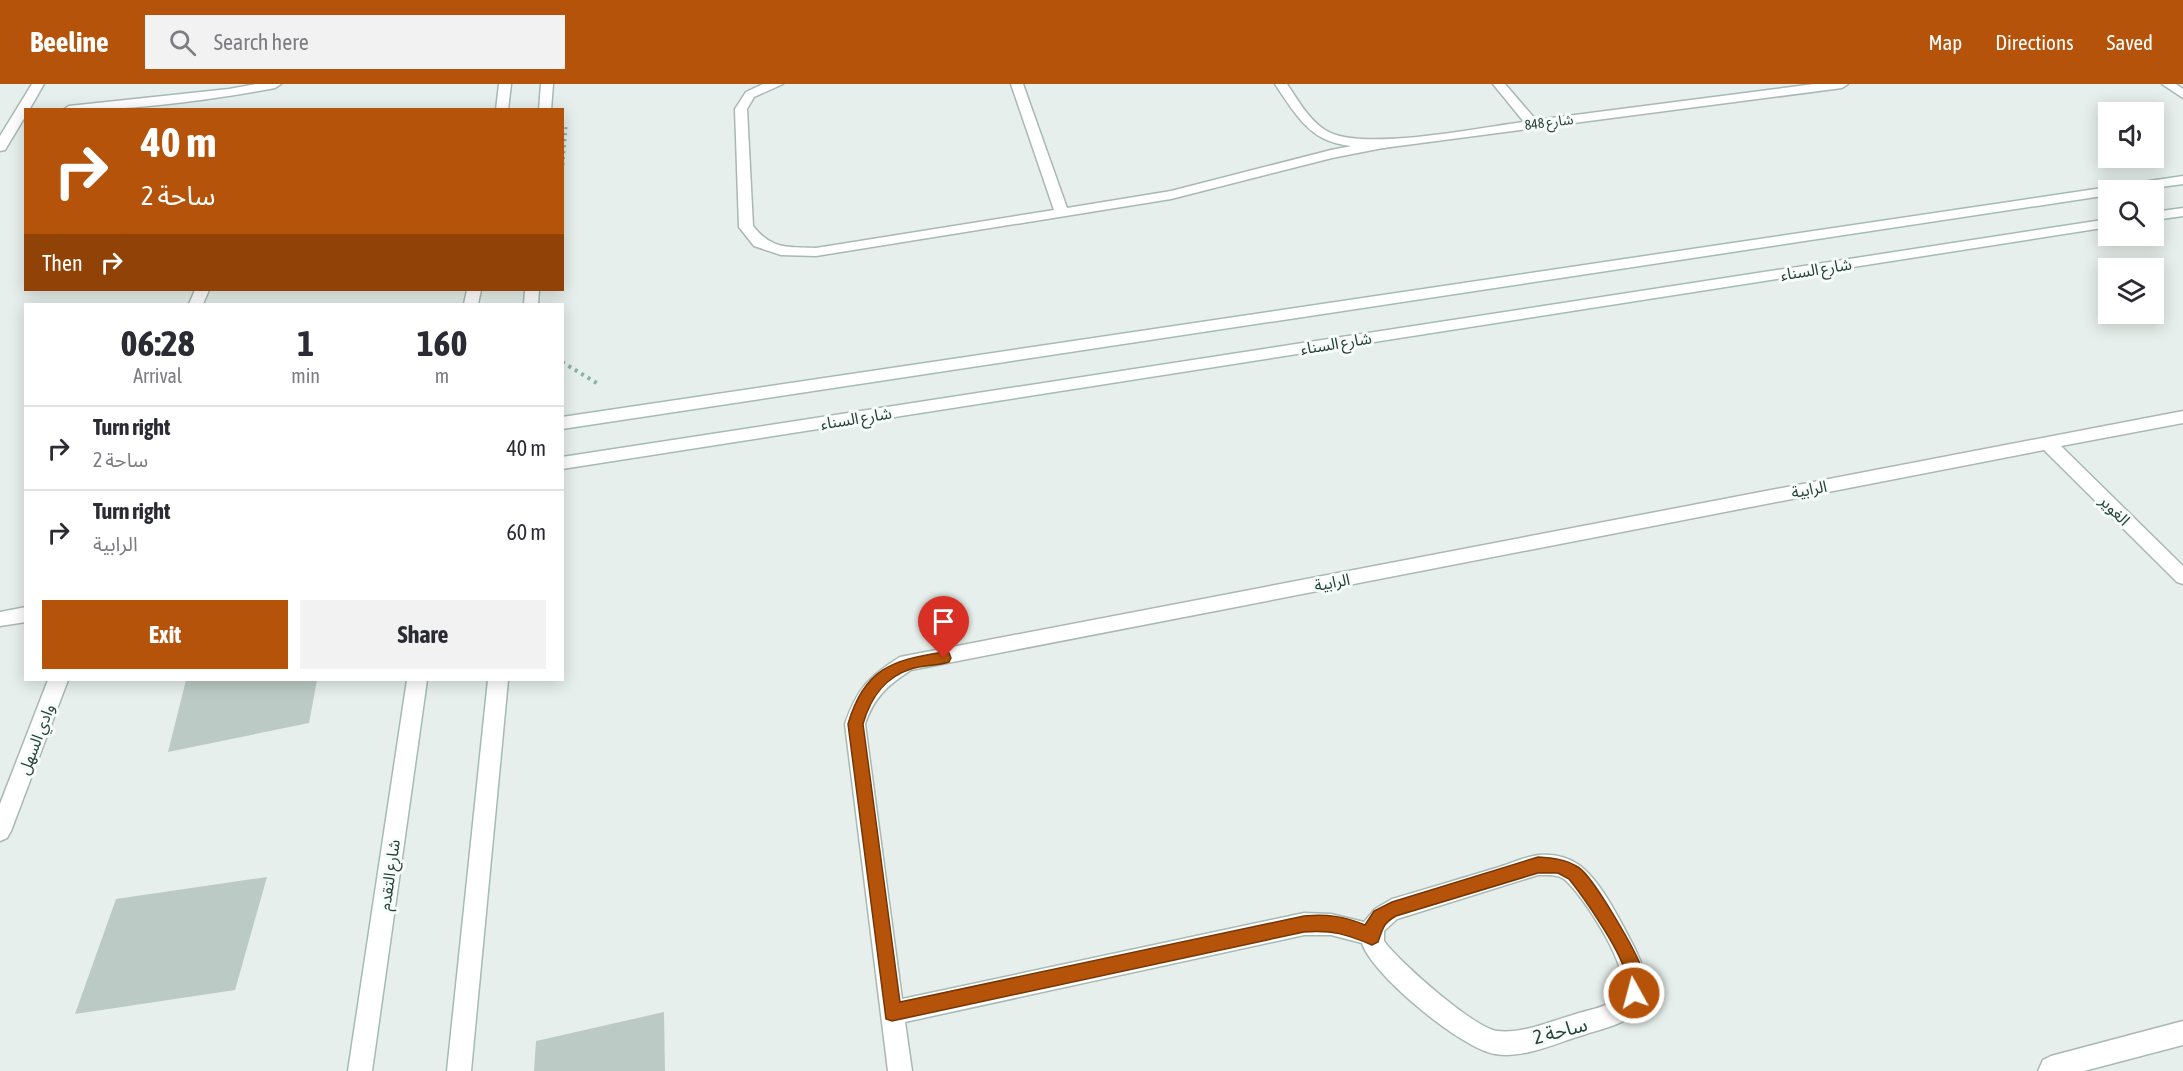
<!DOCTYPE html>
<html lang="en">
<head>
<meta charset="utf-8">
<style>
	body { margin:0; font-family:"Asap Condensed","Noto Sans Arabic",sans-serif; background:#f2f2f3; color:#2b2b33; height:100vh; display:flex; flex-direction:column; font-size:22px; white-space:nowrap }
	* { box-sizing:border-box; margin:0 }
	p { font-size:20px; color:#7c7c81 }
	.icon { flex:none; width:33px; height:33px; fill:none; stroke:currentColor; stroke-width:2; stroke-linecap:round; stroke-linejoin:round }
	.map { position:relative; flex:1; overflow:hidden }
	.side { position:absolute; left:24px; top:219px; width:540px; height:378px; display:flex; flex-direction:column; background:#fff; border-radius:0px; box-shadow:0 3px 15px #0003 }
	.side>* { flex:none }
	.top-card { position:absolute; left:24px; top:24px; width:540px; height:183px; border-radius:0px; box-shadow:0 3px 15px #0003; background:#b45309; color:#fff; overflow:hidden }
	.fabs { position:absolute; left:2098px; top:18px; display:grid; gap:12px }
	.fabs a { display:grid; place-items:center; width:66px; height:66px; border-radius:0px; background:#fff; box-shadow:0 3px 15px #0003; font-size:30px }
	.pin { position:absolute; display:grid; place-items:center; width:51px; height:51px; color:#fff; margin:-62px -26px; border-radius:50% 50% 50% 0; rotate:-45deg; box-shadow:0 0 6px #0007 }
	.pin .icon { rotate:45deg }
	.me { position:absolute; width:66px; margin:-33px; rotate:353deg; stroke-linejoin:round; filter:drop-shadow(0 0 4px #0008) }
	.turn { display:flex; align-items:center; gap:21px; height:126px; padding:0 18px; font-size:27px }
	.turn .icon { width:78px; height:78px; stroke-width:2.5 }
	.turn b { display:block; font-size:42px; line-height:51px }
	.then { display:flex; align-items:center; height:57px; padding:0 18px; background:#0003; gap:12px; font-size:22px }
	.eta { display:flex; justify-content:space-evenly; align-items:center; height:102px; text-align:center }
	.eta b { font-size:36px; font-weight:700; line-height:42px }
	.action { display:flex; gap:12px; margin-top:auto; padding:12px 18px }
	.action a { flex:1; height:69px; border-radius:0px; background:#b45309; color:#fff; font-size:24px; font-weight:700; line-height:69px; text-align:center }
	.action a+a { background:#f2f2f3; color:#2b2b33 }
	ul { padding:0; list-style:none }
	li { display:flex; align-items:center; gap:18px; height:84px; padding:0 18px; border-top:2px solid #e1e1e2 }
	li div { flex:1 }
	li b { display:block; font-size:22px }
	li em { font-style:normal }
	header { display:flex; align-items:center; gap:36px; box-sizing:border-box; height:84px; padding:0 30px; background:#b45309; color:#fff }
	header strong { font-size:28px }
	nav { display:flex; gap:33px; margin-inline-start:auto; font-size:21px }
	.search { width:420px; height:54px; background:#f2f2f3; display:flex; align-items:center; gap:15px; box-sizing:border-box; padding:0 21px; border-radius:0px; color:#7c7c81; font-size:22px }
	.map>svg:first-child { display:block }
</style>
</head>
<body>
<header>
<strong>Beeline</strong>
<div class="search"><svg class="icon" aria-label="search" viewBox="0 0 24 24"><circle cx="10" cy="10" r="6"/><path d="M15 15l6 6"/></svg>Search here</div>
<nav><a>Map</a><a>Directions</a><a>Saved</a></nav>
</header>
<div class="map">
<svg width="2183" height="987" viewBox="0 0 2183 987">
	<rect width="100%" height="100%" fill="#e6efeb"/>
	<g fill="#bbcac4">
		<path d="M186,596H317L309,639L168,668Z"/>
		<path d="M267,793L235,906L75,930L116,815Z"/>
		<path d="M664,928L665,987H534L536,957Z"/>
	</g>
	<g fill="none" stroke-linecap="round" stroke-linejoin="round">
		<g stroke="#a8b8b2" stroke-width="3">
			<g id="lane">
				<path d="M763,0H783L754,13L747,25L753,142C772,166 788,163 816,164L1054,126L1011,0H1023L1067,124L1171,107L1331,66L1383,56L1389,60L1388,63L1332,74L1171,115L816,172L781,171L754,162L739,143L735,25L746,8Z"/>
				<path d="M2162,0H2176L2183,5V14Z"/>
			</g>
		</g>
		<g stroke="#a8b8b2" stroke-width="3">
			<g id="street">
				<path d="M32,0H44L29,26H26V31L5,66L0,67V52Z"/>
				<path d="M256,0H281L275,4C205,17 134,26 63,26L69,22L229,5Z"/>
				<path d="M1275,0H1287C1298,16 1308,35 1325,46C1359,69 1481,43 1524,38L1493,0H1505L1536,36L1814,0H1848L1842,4L1383,64C1319,63 1309,52 1275,0Z"/>
				<path d="M195,206H209L203,220H189Z"/>
				<path d="M2183,327V339L2061,362L2183,482V500L2177,498L2044,366L911,586C888,601 874,613 865,640L902,915L1304,829L1331,830L1364,838L1375,825L1392,815C1427,805 1462,794 1496,784C1510,780 1526,772 1540,771C1553,770 1568,773 1579,781C1600,796 1620,836 1632,859C1643,880 1654,906 1637,927C1624,941 1601,945 1583,951C1556,959 1524,975 1495,970C1462,965 1372,891 1362,859L1331,851H1304L905,938L912,987H888L845,640C857,605 869,592 900,573ZM1538,791C1547,791 1557,790 1564,795C1582,809 1634,889 1621,909C1612,923 1591,925 1576,930C1551,937 1523,950 1497,947C1474,944 1398,877 1384,857V847L1397,835Z"/>
				<path d="M26,523V538L0,542V528Z"/>
				<path d="M48,596H68L11,747L7,754L0,757V720Z"/>
				<path d="M2183,937V961L2084,987H2038L2043,976L2051,972Z"/>
			</g>
		</g>
		<g stroke="#a4bbb3" stroke-width="3">
			<g id="secondary">
				<path d="M499,0H511L508,26H496Z"/>
				<path d="M541,0H553L551,26H539Z"/>
				<path d="M2183,92V100L2138,106H2109V111L562,345V333Z"/>
				<path d="M2183,124V132L2154,136V128Z"/>
				<path d="M2109,135V143L562,385V373Z"/>
				<path d="M467,206H481L478,220H464Z"/>
				<path d="M525,206H539L538,220H524Z"/>
				<path d="M407,596H427L372,987H348Z"/>
				<path d="M488,596H508L471,987H447Z"/>
			</g>
		</g>
		<path stroke="#86b3a5" stroke-width="3" stroke-dasharray="2 4" stroke-linecap="butt" d="M562,93L566,43"/>
		<path stroke="#86b3a5" stroke-width="4" stroke-dasharray="3 4.5" stroke-linecap="butt" d="M562,278L600,301"/>
		<use href="#lane" fill="#fff" fill-rule="evenodd"/>
		<use href="#street" fill="#fff" fill-rule="evenodd"/>
		<use href="#secondary" fill="#fff" fill-rule="evenodd"/>
	</g>
	<path fill="#b45309" stroke="#753606" stroke-width="1.5" d="M944,568L949,569L951,574L949,578C937,582 923,581 911,585C885,593 870,615 863,640L900,918L1304,832C1327,830 1344,832 1365,841L1374,827L1392,818L1538,773C1553,774 1565,775 1578,783C1593,792 1638,870 1643,888C1645,896 1643,908 1640,915L1634,918L1628,915C1624,906 1628,897 1625,887C1618,863 1585,815 1569,795L1558,789H1538L1396,832C1382,840 1383,845 1378,858L1372,861C1346,850 1333,846 1304,848L892,937L886,935L848,640C864,585 891,576 944,568Z"/>
	<g text-anchor="middle" dominant-baseline="central" stroke-width="6" stroke-linejoin="round" paint-order="stroke">
		<g font-size="14" fill="#24423a" stroke="#f7fbf9">
			<text transform="translate(1549 38) rotate(-7)">شارع 848</text>
		</g>
		<g font-size="16" fill="#24423a" stroke="#f7fbf9">
			<text transform="translate(1816 185) rotate(-9)">شارع السناء</text>
			<text transform="translate(1336 259) rotate(-9)">شارع السناء</text>
			<text transform="translate(856 334) rotate(-9)">شارع السناء</text>
			<text transform="translate(1809 405) rotate(-11)">الرابية</text>
			<text transform="translate(2115 426) rotate(45)">الغوير</text>
			<text transform="translate(1332 498) rotate(-11)">الرابية</text>
			<text transform="translate(36 655) rotate(-69)">وادي السهل</text>
			<text transform="translate(389 791) rotate(-82)">شارع التقدم</text>
		</g>
		<g font-size="20" fill="#24423a" stroke="#f7fbf9">
			<text transform="translate(1560 946) rotate(-15)">ساحة 2</text>
		</g>
	</g>
</svg>
<div class="fabs">
<a><svg class="icon" aria-label="sound" viewBox="0 0 24 24"><path d="M4 9h4l5-4v14l-5-4H4zM17 9q2 3 0 6"/></svg></a>
<a><svg class="icon" aria-label="search" viewBox="0 0 24 24"><circle cx="10" cy="10" r="6"/><path d="M15 15l6 6"/></svg></a>
<a><svg class="icon" aria-label="layers" viewBox="0 0 24 24"><path d="M12 4l9 5-9 5-9-5zM3 14l9 5 9-5"/></svg></a>
</div>
<div class="pin" style="left:944px;top:574px;background:#d93025"><svg class="icon" aria-label="arrive" viewBox="0 0 24 24"><path d="M6 21V4h12l-3 4 3 4H6"/></svg></div>
<svg class="me" style="left:1634px;top:909px" viewBox="-20 -20 40 40"><circle r="17" fill="#b45309" stroke="#fff" stroke-width="3"/><path d="M0-11L8 9 0 5-8 9z" fill="#fff"/></svg>
<div class="top-card">
<div class="turn"><svg class="icon" aria-label="right" viewBox="0 0 24 24"><path d="M7 20v-9h11M14 6l5 5-5 5"/></svg><div><b>40 m</b>ساحة 2</div></div>
<div class="then">Then<svg class="icon" aria-label="right" viewBox="0 0 24 24"><path d="M7 20v-9h11M14 6l5 5-5 5"/></svg></div>
</div>
<section class="side">
<div class="eta">
<div><b>06:28</b><p>Arrival</p></div>
<div><b>1</b><p>min</p></div>
<div><b>160</b><p>m</p></div>
</div>
<ul>
<li><svg class="icon" aria-label="right" viewBox="0 0 24 24"><path d="M7 20v-9h11M14 6l5 5-5 5"/></svg><div><b>Turn right</b><p>ساحة 2</p></div><em>40 m</em></li>
<li><svg class="icon" aria-label="right" viewBox="0 0 24 24"><path d="M7 20v-9h11M14 6l5 5-5 5"/></svg><div><b>Turn right</b><p>الرابية</p></div><em>60 m</em></li>
</ul>
<div class="action"><a>Exit</a><a>Share</a></div>
</section>
</div>
</body>
</html>
